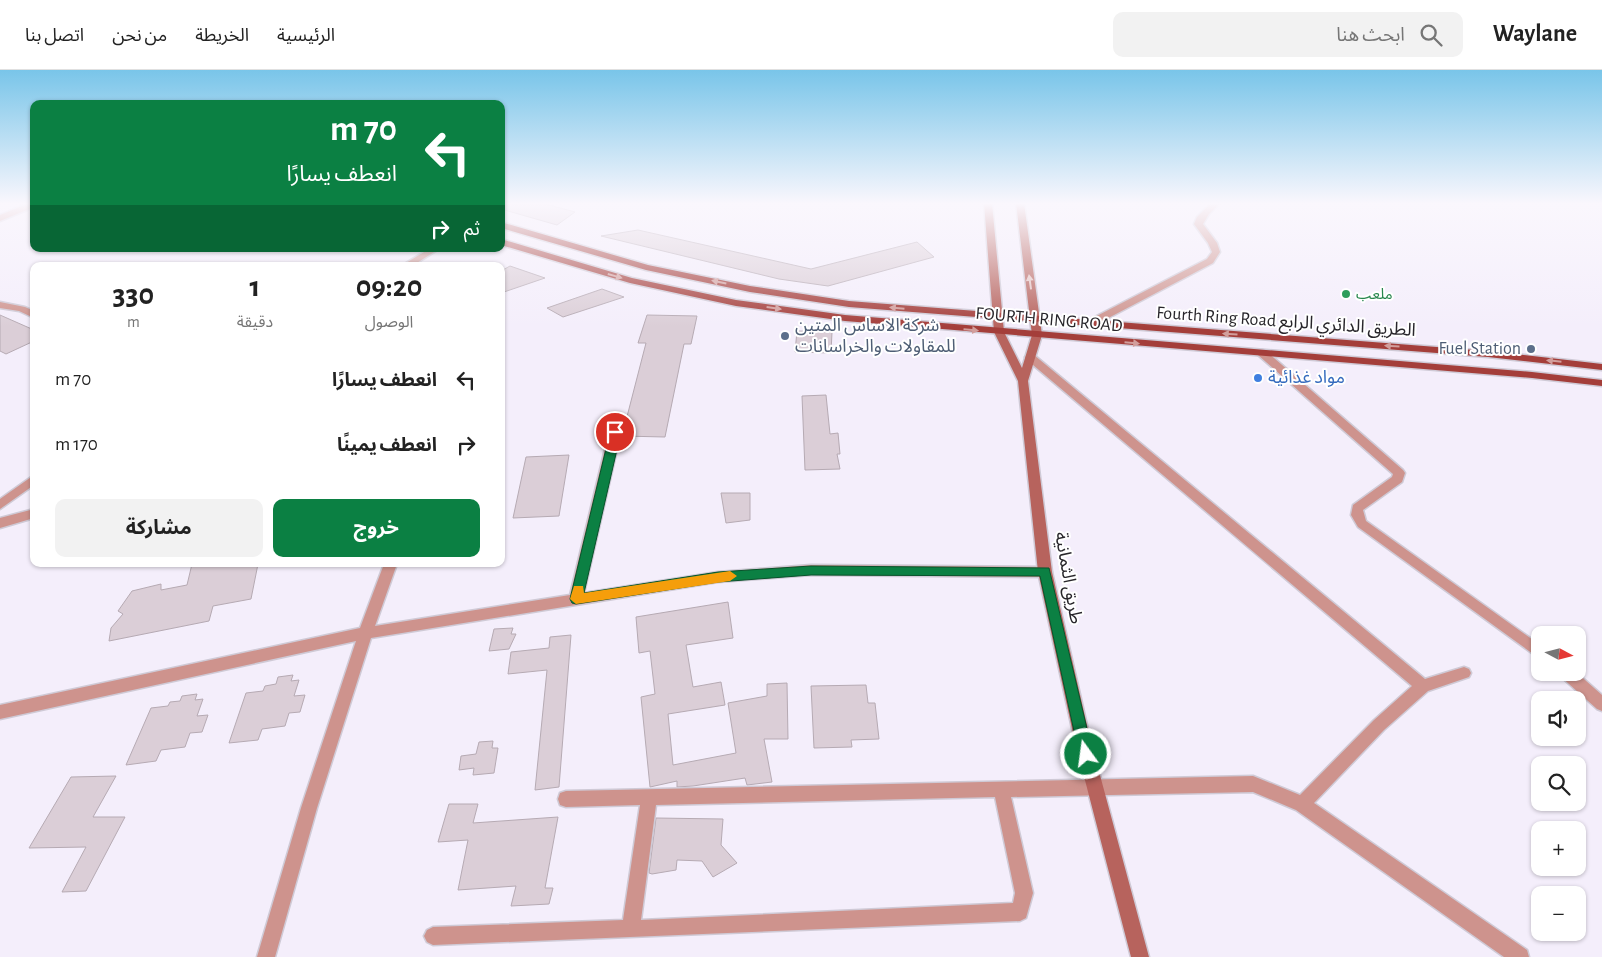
<!DOCTYPE html>
<html lang="ar">
<head>
<meta charset="utf-8">
<style>
	body { margin:0; font-family:"Alegreya Sans","Noto Sans Arabic",sans-serif; background:#f2f2f2; color:#222; direction:rtl; height:100vh; display:flex; flex-direction:column; font-size:19px; white-space:nowrap }
	* { box-sizing:border-box; margin:0 }
	p { font-size:16px; color:#767676 }
	.icon { flex:none; width:28px; height:28px; fill:none; stroke:currentColor; stroke-width:2; stroke-linecap:round; stroke-linejoin:round }
	.map { position:relative; flex:1; overflow:hidden; direction:ltr }
	.sheet { position:absolute; left:30px; top:192px; width:475px; height:305px; display:flex; flex-direction:column; background:#fff; border-radius:10px; box-shadow:0 1px 4px #0004; direction:rtl }
	.sheet>* { flex:none }
	.guide { position:absolute; left:30px; top:30px; width:475px; height:152px; border-radius:10px; box-shadow:0 1px 4px #0004; direction:rtl; background:#0b8043; color:#fff; overflow:hidden }
	.needle { width:32px; rotate:97deg }
	.controls { position:absolute; left:1531px; top:556px; display:grid; gap:10px }
	.controls a { display:grid; place-items:center; width:55px; height:55px; border-radius:10px; background:#fff; box-shadow:0 1px 4px #0004; font-size:25px }
	.pin { position:absolute; display:grid; place-items:center; width:42px; height:42px; color:#fff; margin:-21px; border:2px solid #fff; border-radius:50%; box-shadow:0 1px 5px #0007 }
	.me { position:absolute; width:55px; margin:-28px; rotate:346deg; stroke-linejoin:round; filter:drop-shadow(0 0 4px #0008) }
	.turn { display:flex; align-items:center; gap:18px; height:105px; padding:0 25px; font-size:22px }
	.turn .icon { width:65px; height:65px; stroke-width:2.5 }
	.turn b { display:block; font-size:35px; line-height:42px }
	.then { display:flex; align-items:center; height:48px; padding:0 25px; background:#0003; gap:10px; font-size:19px }
	.eta { display:flex; justify-content:space-evenly; align-items:center; height:85px; text-align:center }
	.eta b { font-size:30px; font-weight:700; line-height:35px }
	.action { display:flex; gap:10px; margin-top:auto; padding:10px 25px }
	.action a { flex:1; height:58px; border-radius:10px; background:#0b8043; color:#fff; font-size:20px; font-weight:700; line-height:58px; text-align:center }
	.action a+a { background:#f2f2f2; color:#222 }
	ul { padding:0; list-style:none }
	li { display:flex; align-items:center; gap:15px; height:65px; padding:0 25px }
	li div { flex:1 }
	li b { display:block; font-size:19px }
	li em { font-style:normal }
	header { display:flex; align-items:center; gap:30px; box-sizing:border-box; height:70px; padding:0 25px; background:#fff; border-bottom:1px solid #e0e0e0 }
	header strong { font-size:24px }
	nav { display:flex; gap:28px; margin-inline-start:auto; font-size:18px }
	.search { width:350px; height:45px; background:#f2f2f2; display:flex; align-items:center; gap:12px; box-sizing:border-box; padding:0 18px; border-radius:10px; color:#767676; font-size:19px }
	.map>svg:first-child { display:block }
</style>
</head>
<body>
<header>
<strong>Waylane</strong>
<div class="search"><svg class="icon" aria-label="search" viewBox="0 0 24 24"><circle cx="10" cy="10" r="6"/><path d="M15 15l6 6"/></svg>ابحث هنا</div>
<nav><a>الرئيسية</a><a>الخريطة</a><a>من نحن</a><a>اتصل بنا</a></nav>
</header>
<div class="map">
<svg width="1602" height="887" viewBox="0 0 1602 887">
	<rect width="100%" height="100%" fill="#f4eefb"/>
	<g fill="#dbced7" stroke="#b6aab3">
		<path d="M501,133H542L575,142L557,155L501,139Z"/>
		<path d="M638,160L811,199L917,172L934,187L828,216L779,209L601,166Z"/>
		<path d="M510,196L545,208L501,223V201Z"/>
		<path d="M602,219L624,227L563,247L547,238Z"/>
		<path d="M0,245L34,260V271L6,284L0,281Z"/>
		<path d="M647,245L697,246L691,274H684L665,367L622,366L646,273H638Z"/>
		<path d="M797,261L832,262L831,283L795,282Z"/>
		<path d="M826,325L830,364L838,363L840,384H837L840,399L805,400L802,326Z"/>
		<path d="M569,385L559,446L513,448L526,387Z"/>
		<path d="M721,423H750V450L726,453Z"/>
		<path d="M192,494H258L251,529L213,536L209,551L109,571L111,558L123,544L118,541L132,521L161,514V520L187,515Z"/>
		<path d="M728,532L733,568L686,575L693,617L721,612L725,635L668,644L673,695L736,683L728,633L767,626V614L787,613L788,669H764L772,712L747,715L745,708L693,716L677,717V711L650,717L641,627L655,624L650,581L639,583L636,547Z"/>
		<path d="M513,558L511,564H516L509,579L489,581L494,559Z"/>
		<path d="M571,565L559,717L535,720L547,600L508,604L511,582L549,578L550,567Z"/>
		<path d="M293,605L291,611L299,610L294,626L305,625L300,642L289,643L285,656L262,659L258,670L229,673L246,623L263,621L265,616L276,614L278,607Z"/>
		<path d="M866,615L868,633H875L879,669L851,670L852,677L814,678L811,616Z"/>
		<path d="M197,624L195,630L203,629L197,646L208,645L202,662L190,663L185,677L161,680L156,691L126,695L151,638L168,636L170,632L180,631L182,626Z"/>
		<path d="M493,671L492,678H498L494,703L473,705L474,698L459,700L461,686L476,684L479,672Z"/>
		<path d="M116,706L93,747H125L86,821L62,822L86,777L29,778L71,707Z"/>
		<path d="M449,734H478L473,753L558,747L545,818H553L549,834L511,836L516,816L458,820L468,770L438,772Z"/>
		<path d="M656,748L723,749L721,775L737,793L713,807L702,791L677,790L676,800L652,804L649,803Z"/>
	</g>
	<g fill="none" stroke-linecap="round" stroke-linejoin="round">
		<g stroke="#cfcad6" stroke-width="3">
			<g id="street">
				<path d="M29,133H34V137L0,151V145Z"/>
				<path d="M1211,133H1220L1209,144L1203,154L1217,173L1220,182L1213,193L1095,255H1087V251L1207,189L1212,182L1208,173L1194,154L1197,147Z"/>
				<path d="M429,179H439L412,196H401Z"/>
				<path d="M0,232L25,237L34,241V248L19,241L0,238Z"/>
				<path d="M1262,280L1266,281L1403,400L1405,403L1402,412L1363,440L1366,451L1540,575V589L1358,457L1351,445L1353,435L1392,407L1393,404L1258,285V281Z"/>
				<path d="M1030,284L1034,285L1425,609L1464,597L1469,599L1471,603L1469,607L1428,621L1384,660L1314,733L1527,880L1529,887H1504L1296,740L1253,722L1011,727L1033,823L1026,848L1020,851L433,875L427,872L424,866L427,860L433,857L623,850L640,735L566,737L560,735L558,729L560,723L566,721L1253,706L1300,725L1374,650L1412,616L1026,289L1025,287ZM995,727L1015,823L1013,833L641,850L656,735Z"/>
				<path d="M615,358L621,362L584,523L718,502L811,495L1045,497L1050,498L1052,502L1050,506L1045,507L811,505L718,512L371,568L317,738L275,887H257L301,738L356,571L0,649V635L360,558L384,494H397L375,556L570,525L609,362Z"/>
				<path d="M34,405V415L0,439V429Z"/>
				<path d="M34,439V448L0,458V448Z"/>
				<path d="M1558,602H1576L1602,625V641L1597,639L1560,606Z"/>
			</g>
		</g>
		<g stroke="#cfcad6" stroke-width="3">
			<path id="secondary" d="M984,133H992L1004,262L1022,298L1032,265L1016,133H1024L1042,265L1028,311L1052,502L1090,668L1149,887H1131L1074,668L1038,502L1018,311L994,262Z"/>
		</g>
		<g stroke="#cfcad6" stroke-width="3">
			<g id="primary">
				<path d="M501,152L648,195L750,216L849,231L1488,281L1602,294V300L1488,287L849,237L750,222L646,200L501,158Z"/>
				<path d="M501,169L632,208L736,230L845,245L1532,302L1602,310V316L1532,308L845,251L736,236L630,213L501,175Z"/>
			</g>
		</g>
		<use href="#street" fill="#ce938d" fill-rule="evenodd"/>
		<use href="#secondary" fill="#b7635d" fill-rule="evenodd"/>
		<use href="#primary" fill="#a43e3a" fill-rule="evenodd"/>
	</g>
	<defs><path id="oneway-solid" d="M-6-.8H1V-3.2L6.5 0L1 3.2V.8H-6Z" transform="scale(1.25)"/></defs>
	<g fill="#d29e9c">
		<use href="#oneway-solid" transform="translate(615 206) rotate(16)"/>
		<use href="#oneway-solid" transform="translate(719 212) rotate(-168)"/>
		<use href="#oneway-solid" transform="translate(774 238) rotate(8)"/>
		<use href="#oneway-solid" transform="translate(897 238) rotate(-175)"/>
		<use href="#oneway-solid" transform="translate(971 260) rotate(5)"/>
		<use href="#oneway-solid" transform="translate(1230 264) rotate(-176)"/>
		<use href="#oneway-solid" transform="translate(1132 273) rotate(5)"/>
		<use href="#oneway-solid" transform="translate(1392 276) rotate(-176)"/>
		<use href="#oneway-solid" transform="translate(1554 291) rotate(-174)"/>
	</g>
	<use fill="#e6c8c6" href="#oneway-solid" transform="translate(1030 212) rotate(-98)"/>
	<linearGradient id="sky" x2="0" y2="1"><stop stop-color="#79c5e9"/><stop offset="0.52" stop-color="#faf7fd"/><stop offset="1" stop-color="#faf7fd" stop-opacity="0"/></linearGradient>
	<rect width="1602" height="257" fill="url(#sky)"/>
	<path fill="#0b8043" stroke="#07532c" d="M615,358L621,362L584,523L718,502L811,496L1049,498L1093,684L1091,689L1086,691L1081,689L1079,684L1040,506L811,505L718,512L576,534L572,533L570,529L610,362Z"/>
	<path fill="#f59e0b" d="M730,501L737,506L730,511L576,534L570,529L574,516H583L584,523Z"/>
	<circle fill="#2e9e5b" stroke="#fff" stroke-width="2" cx="1346" cy="224" r="5"/>
	<g fill="#5c6f8a" stroke="#fff" stroke-width="2">
		<circle cx="785" cy="266" r="5"/>
		<circle cx="1531" cy="279" r="5"/>
	</g>
	<circle fill="#3f7fe0" stroke="#fff" stroke-width="2" cx="1258" cy="308" r="5"/>
	<g text-anchor="middle" dominant-baseline="central" stroke-width="4" stroke-linejoin="round" paint-order="stroke">
		<g font-size="15" fill="#27864d" stroke="#fff" text-anchor="start">
			<text x="1356" y="224">ملعب</text>
		</g>
		<g font-size="18" fill="#28262b" stroke="#fff">
			<text transform="translate(1049 250) rotate(5)">FOURTH RING ROAD</text>
			<text transform="translate(1286 252) rotate(4)">Fourth Ring Road الطريق الدائري الرابع</text>
			<text transform="translate(1068 508) rotate(80)">طريق الثمانية</text>
		</g>
		<g font-size="18" fill="#4e5e75" stroke="#fff" text-anchor="start">
			<text x="795" y="256">شركة الاساس المتين<tspan x="795" dy="21">للمقاولات والخراسانات</tspan></text>
			<text x="1521" y="279" text-anchor="end">Fuel Station</text>
		</g>
		<g font-size="18" fill="#366cbe" stroke="#fff" text-anchor="start">
			<text x="1268" y="308">مواد غذائية</text>
		</g>
	</g>
</svg>
<div class="controls">
<a><svg class="needle" viewBox="-14 -14 28 28"><path d="M0-13l5 13h-10z" fill="#e53935"/><path d="M0 13l5-13h-10z" fill="#767676"/></svg></a>
<a><svg class="icon" aria-label="sound" viewBox="0 0 24 24"><path d="M4 9h4l5-4v14l-5-4H4zM17 9q2 3 0 6"/></svg></a>
<a><svg class="icon" aria-label="search" viewBox="0 0 24 24"><circle cx="10" cy="10" r="6"/><path d="M15 15l6 6"/></svg></a>
<a>+</a>
<a>−</a>
</div>
<div class="pin" style="left:615px;top:362px;background:#d93025"><svg class="icon" aria-label="arrive" viewBox="0 0 24 24"><path d="M6 21V4h12l-3 4 3 4H6"/></svg></div>
<svg class="me" style="left:1086px;top:684px" viewBox="-20 -20 40 40"><circle r="17" fill="#0b8043" stroke="#fff" stroke-width="3"/><path d="M0-11L8 9 0 5-8 9z" fill="#fff"/></svg>
<div class="guide">
<div class="turn"><svg class="icon" aria-label="left" viewBox="0 0 24 24"><path d="M17 20v-9H6M10 6l-5 5 5 5"/></svg><div><b>70 m</b>انعطف يسارًا</div></div>
<div class="then">ثم<svg class="icon" aria-label="right" viewBox="0 0 24 24"><path d="M7 20v-9h11M14 6l5 5-5 5"/></svg></div>
</div>
<section class="sheet">
<div class="eta">
<div><b>09:20</b><p>الوصول</p></div>
<div><b>1</b><p>دقيقة</p></div>
<div><b>330</b><p>m</p></div>
</div>
<ul>
<li><svg class="icon" aria-label="left" viewBox="0 0 24 24"><path d="M17 20v-9H6M10 6l-5 5 5 5"/></svg><div><b>انعطف يسارًا</b></div><em>70 m</em></li>
<li><svg class="icon" aria-label="right" viewBox="0 0 24 24"><path d="M7 20v-9h11M14 6l5 5-5 5"/></svg><div><b>انعطف يمينًا</b></div><em>170 m</em></li>
</ul>
<div class="action"><a>خروج</a><a>مشاركة</a></div>
</section>
</div>
</body>
</html>
